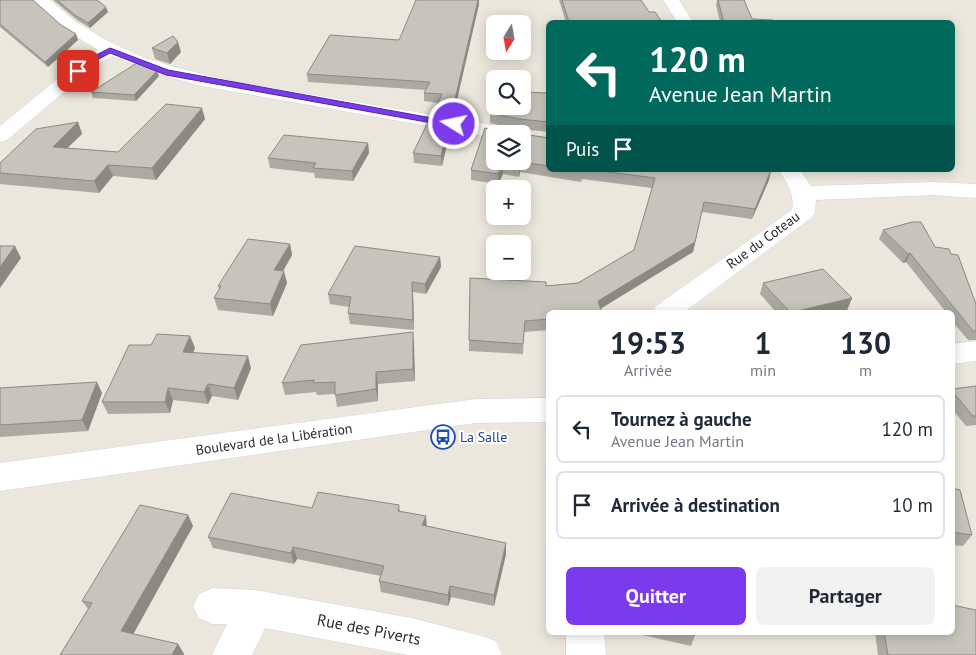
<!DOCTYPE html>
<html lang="fr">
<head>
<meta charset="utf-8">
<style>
	body { margin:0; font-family:"PT Sans",sans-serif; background:#f2f2f3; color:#1f2937; height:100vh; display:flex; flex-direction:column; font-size:19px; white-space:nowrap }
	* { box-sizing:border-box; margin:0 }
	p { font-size:16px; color:#747a83 }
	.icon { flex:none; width:28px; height:28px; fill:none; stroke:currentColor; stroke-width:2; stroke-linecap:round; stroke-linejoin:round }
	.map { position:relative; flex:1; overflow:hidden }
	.details { position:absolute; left:546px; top:310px; width:409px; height:325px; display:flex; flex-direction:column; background:#fff; border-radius:8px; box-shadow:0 2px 12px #0003 }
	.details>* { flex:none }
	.guide { position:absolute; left:546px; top:20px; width:409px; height:152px; border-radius:8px; box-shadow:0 2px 12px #0003; background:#00695c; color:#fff; overflow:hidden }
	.needle { width:32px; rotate:191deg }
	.tools { position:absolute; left:486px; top:15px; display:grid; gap:10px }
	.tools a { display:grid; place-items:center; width:45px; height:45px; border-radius:8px; background:#fff; box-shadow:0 2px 12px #0003; font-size:25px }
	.pin { position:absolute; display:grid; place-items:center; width:42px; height:42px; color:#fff; margin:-21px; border-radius:10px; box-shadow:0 2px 8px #0006 }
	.me { position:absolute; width:55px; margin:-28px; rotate:280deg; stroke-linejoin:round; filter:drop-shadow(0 0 4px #0008) }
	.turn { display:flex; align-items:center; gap:18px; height:105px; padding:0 20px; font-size:22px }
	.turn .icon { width:65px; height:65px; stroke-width:2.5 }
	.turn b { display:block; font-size:35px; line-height:42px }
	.then { display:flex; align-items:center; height:48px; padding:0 20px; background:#0003; gap:10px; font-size:19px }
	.eta { display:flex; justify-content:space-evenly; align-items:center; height:85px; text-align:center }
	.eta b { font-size:30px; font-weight:800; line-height:35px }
	.cta { display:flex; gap:10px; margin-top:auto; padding:10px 20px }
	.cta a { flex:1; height:58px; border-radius:8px; background:#7c3aed; color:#fff; font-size:20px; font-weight:800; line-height:58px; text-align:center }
	.cta a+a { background:#f2f2f3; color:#1f2937 }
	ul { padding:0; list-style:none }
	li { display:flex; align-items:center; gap:15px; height:68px; margin:0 10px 8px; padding:0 10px; border:2px solid #e0e1e3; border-radius:8px }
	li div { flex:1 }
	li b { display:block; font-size:19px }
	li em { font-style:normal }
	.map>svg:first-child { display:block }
</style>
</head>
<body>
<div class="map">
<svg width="976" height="655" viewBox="0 0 976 655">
	<rect width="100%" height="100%" fill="#ece7dc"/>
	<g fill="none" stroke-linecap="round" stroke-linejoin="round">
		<g stroke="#d1d2e2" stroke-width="1">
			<g id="minor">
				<path d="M32,0H50L76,22L108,41L140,56L174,67L237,82L510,128L517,130L520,134H495V138L202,86L161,75L112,56L95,66L7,140L0,142V126L83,58L98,50L64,29Z"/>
				<path d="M663,0H679L693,22H677Z"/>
				<path d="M778,170H800L811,186L933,182L976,184V198L933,195L816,200L815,213L811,218L684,312H653L656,306L792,210C795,194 787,182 778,170Z"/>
				<path d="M976,341V361L952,364V344Z"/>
				<path d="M549,398V422L476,423L0,491V463L476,399Z"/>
				<path d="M212,588L255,590L412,618L482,636L496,641L502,655H408L265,628L252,655H212L227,624H212L199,618L193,606L199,594Z"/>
				<path d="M566,632H604L606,655H566Z"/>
			</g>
		</g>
		<use href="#minor" fill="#fff" fill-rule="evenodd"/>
	</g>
	<g fill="#aba9a2">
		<path d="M0,0L61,25L76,34L78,40L48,67L0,27Z"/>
		<path d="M53,0H97L108,12L90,28L77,20Z"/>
		<path d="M559,0H641L649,12L662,22H566Z"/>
		<path d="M717,0H744L752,19L775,22H720L716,5Z"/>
		<path d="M479,4L453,117L437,114V105L438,103L424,101V93L426,90L308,82L307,74L399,40Z"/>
		<path d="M152,48L181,52L170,64L155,59Z"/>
		<path d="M159,76L136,101L93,98L91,92Z"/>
		<path d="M549,93V132L521,129L522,134L549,138V170H771L769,180L752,219L702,212L693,252L549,312V330L524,332L523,354L469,351V340L546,286L578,283L634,250L652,188L582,179L581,182L520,172L519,177L503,174L498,184L471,180V170L495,130L504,126L490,123V113Z"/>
		<path d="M205,119L156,180L113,176L99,193L0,184V163L78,122L82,134L67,148L118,152Z"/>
		<path d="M449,122L450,132L442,166L414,163L413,153Z"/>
		<path d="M368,143L369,153L353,181L315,178L314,173L270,168L268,158Z"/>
		<path d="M883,230L935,247L951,254L976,304V340H968L952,321V312H946L906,262L903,263L879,239Z"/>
		<path d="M290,244L292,255L283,271L287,283L273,316L218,310L214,298L219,289L218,286Z"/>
		<path d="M440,257L441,267L426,294L413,292L414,330L350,324L348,313L349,307L330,304L328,294Z"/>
		<path d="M763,283L852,298L847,310L836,312H776L760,294Z"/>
		<path d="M413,332L415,381L378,384V401L337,407L335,394L317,395L316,392L285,395L282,383Z"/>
		<path d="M190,336L195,348L193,352L251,368L238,400L212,396L208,404L173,400L170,413L108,414L102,402L151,345Z"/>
		<path d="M976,386V425L966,426L952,409V389Z"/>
		<path d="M0,388L102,393L88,431L0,437Z"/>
		<path d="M952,488L972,535L963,546L952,545Z"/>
		<path d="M399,505L400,511L427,526L506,543V554L494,606L451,597L448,606L381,592L379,581L381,576L297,559L294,564L213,548L208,537L312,508Z"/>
		<path d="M188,515L193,526L133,634L178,644L184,654L60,655L88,609L82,601Z"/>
		<path d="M629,632H694L695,635L691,646Z"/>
		<path d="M875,632H952L976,655H878Z"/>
	</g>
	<g fill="#8b8984">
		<path d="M478,0H479V4L453,117V108Z"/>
		<path d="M106,7L108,12L90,28L88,23Z"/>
		<path d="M76,34L78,40L48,67L45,62Z"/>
		<path d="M178,42L181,52L170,64L167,53Z"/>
		<path d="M157,71L159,76L136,101L134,95Z"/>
		<path d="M202,108L205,119L156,180L152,168Z"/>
		<path d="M78,122L82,134L57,158L53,147Z"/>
		<path d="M449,122L450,132L442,166L441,156Z"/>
		<path d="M368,143L369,153L353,181L352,171Z"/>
		<path d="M521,162L520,172L519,177V167Z"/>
		<path d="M503,164V174L498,184V174Z"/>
		<path d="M108,165L113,176L99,193L94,181Z"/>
		<path d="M771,170L769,180L752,219L755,209Z"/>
		<path d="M704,202L693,252L597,311L598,301Z"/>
		<path d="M290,244L292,255L277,282L274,270Z"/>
		<path d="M15,246L21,258L0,288V267Z"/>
		<path d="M910,253L906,262L903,263L908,254Z"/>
		<path d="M440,257L441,267L426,294L425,284Z"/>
		<path d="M284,271L287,283L273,316L270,304Z"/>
		<path d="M412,282L413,292L414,330L413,320Z"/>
		<path d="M852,298L847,310L836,312H793Z"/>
		<path d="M413,332L414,344L415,381L413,369Z"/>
		<path d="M190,336L195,348L188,364L183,352Z"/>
		<path d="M248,356L251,368L238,400L234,388Z"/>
		<path d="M376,372L378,384V401L376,389Z"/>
		<path d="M97,382L102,393L88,431L82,420Z"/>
		<path d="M208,384L212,396L208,404L204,392Z"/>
		<path d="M168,388L173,400L170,413L165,402Z"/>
		<path d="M188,515L193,526L129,642L121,631Z"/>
		<path d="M426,516L427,528L422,525Z"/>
		<path d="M506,543V554L494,606V595Z"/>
		<path d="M293,547L297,559L294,564L291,553Z"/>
		<path d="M450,586L451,597L448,606V595Z"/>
		<path d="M178,644L184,654V655H172Z"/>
	</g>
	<g fill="#c7c4bc" stroke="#8b8984">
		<path d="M0,0H33L61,25L76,34L45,62L0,24Z"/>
		<path d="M57,0H97L106,7L88,23L75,15Z"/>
		<path d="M416,0H478L453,108L437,105L442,94L424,93L430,82L307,74L330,35L399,40Z"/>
		<path d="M562,0H641L649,12H655L662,22H569Z"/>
		<path d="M718,0H744L752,19L773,20L775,22H726L723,19Z"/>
		<path d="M173,36L178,42L167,53L152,48Z"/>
		<path d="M137,63L157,71L134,95L91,92Z"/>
		<path d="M522,92L549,93V122L519,119L490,113L495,99V106H522Z"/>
		<path d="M166,104L202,108L152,168L108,165L94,181L0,173V163L36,129L78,122L53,147L118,152Z"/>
		<path d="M430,118L449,122L441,156L413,153Z"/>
		<path d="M497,126H520L522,134H495V161H522V134L549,138V166L521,162L519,167L503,164L498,174L471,170L485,128L495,130Z"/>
		<path d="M284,135L368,143L352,171L313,168L316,163L268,158Z"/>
		<path d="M572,170H582V172Z"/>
		<path d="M593,170H771L755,209L704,202L695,242L598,301L602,312H549V319L525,321L523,344L469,340L470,278L546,282V286L578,283L634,250L655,178Z"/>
		<path d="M912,222H921L935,247L949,249L951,254L958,255L976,304V331H973L910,253L908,254L883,230Z"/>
		<path d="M248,239L290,244L274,270L284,271L270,304L214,298L221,286H218Z"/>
		<path d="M0,246H15L0,267Z"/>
		<path d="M355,246L440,257L425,284L412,282L413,320L348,313L351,297L328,294Z"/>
		<path d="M823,269L852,298L793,312H790L763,283Z"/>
		<path d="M413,332V369L376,372V389L335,395V382L314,383V380L282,383L301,345Z"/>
		<path d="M157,334L190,336L183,352L248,356L234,388L208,384L204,392L168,388L165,402H102L129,345H151Z"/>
		<path d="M97,382L82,420L0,425V388Z"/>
		<path d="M976,386V416H973L952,391V389Z"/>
		<path d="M952,488L960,490L972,535L952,532Z"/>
		<path d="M318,492L399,505L398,511L426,516L422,525L506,543L494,595L450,586L448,595L379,581L384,566L293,547L291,553L208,537L231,493L312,508Z"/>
		<path d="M140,505L188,515L121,631L178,644L172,655H60L92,603L82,601Z"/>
		<path d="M952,605L976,610V655H888L884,632H952Z"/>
		<path d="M681,632H694L695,635Z"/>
	</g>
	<path fill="#7c3aed" stroke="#51269a" d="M110,48L168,70L454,122L458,124L454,127L166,75L110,53L91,63L81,72L74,71L86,60Z"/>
	<defs>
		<g id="bus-ring" transform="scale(1.25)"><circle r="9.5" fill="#fff" stroke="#1a4fb4" stroke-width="1.5"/><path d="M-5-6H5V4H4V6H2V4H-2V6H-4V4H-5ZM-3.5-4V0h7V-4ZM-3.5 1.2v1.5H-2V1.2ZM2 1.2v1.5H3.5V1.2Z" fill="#1a4fb4"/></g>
	</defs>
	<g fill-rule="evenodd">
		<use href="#bus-ring" x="443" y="437"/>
	</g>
	<g text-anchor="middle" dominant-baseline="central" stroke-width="4" stroke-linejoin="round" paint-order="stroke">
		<g font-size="14" fill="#2a2a2a" stroke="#fff">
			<text transform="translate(763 240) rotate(-36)">Rue du Coteau</text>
			<text transform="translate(274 439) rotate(-8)">Boulevard de la Libération</text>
		</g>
		<g font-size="14" fill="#164399" stroke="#fff" text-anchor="start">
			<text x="460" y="437">La Salle</text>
		</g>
		<g font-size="16" fill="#2a2a2a" stroke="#fff">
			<text transform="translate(369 629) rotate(11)">Rue des Piverts</text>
		</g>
	</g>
</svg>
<div class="tools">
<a><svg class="needle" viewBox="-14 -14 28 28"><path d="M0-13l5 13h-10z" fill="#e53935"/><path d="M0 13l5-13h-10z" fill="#747a83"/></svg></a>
<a><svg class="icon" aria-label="search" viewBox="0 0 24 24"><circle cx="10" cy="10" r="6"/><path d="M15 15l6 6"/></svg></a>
<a><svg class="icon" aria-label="layers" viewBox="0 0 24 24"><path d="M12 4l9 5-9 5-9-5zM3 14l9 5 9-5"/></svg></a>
<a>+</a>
<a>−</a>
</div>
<div class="pin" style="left:78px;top:71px;background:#d93025"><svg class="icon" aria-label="arrive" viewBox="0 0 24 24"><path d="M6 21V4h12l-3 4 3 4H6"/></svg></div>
<svg class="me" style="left:454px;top:124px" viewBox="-20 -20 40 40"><circle r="17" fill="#7c3aed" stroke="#fff" stroke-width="3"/><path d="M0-11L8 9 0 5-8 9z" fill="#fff"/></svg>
<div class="guide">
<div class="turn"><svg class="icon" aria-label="left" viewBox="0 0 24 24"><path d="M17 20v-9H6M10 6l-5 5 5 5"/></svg><div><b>120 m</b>Avenue Jean Martin</div></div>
<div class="then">Puis<svg class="icon" aria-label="arrive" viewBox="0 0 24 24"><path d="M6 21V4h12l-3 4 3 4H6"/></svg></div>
</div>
<section class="details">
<div class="eta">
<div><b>19:53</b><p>Arrivée</p></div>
<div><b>1</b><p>min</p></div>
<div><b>130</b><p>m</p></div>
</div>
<ul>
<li><svg class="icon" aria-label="left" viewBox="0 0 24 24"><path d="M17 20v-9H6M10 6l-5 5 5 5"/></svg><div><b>Tournez à gauche</b><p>Avenue Jean Martin</p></div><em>120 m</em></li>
<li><svg class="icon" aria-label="arrive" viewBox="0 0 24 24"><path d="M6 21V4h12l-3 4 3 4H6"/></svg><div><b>Arrivée à destination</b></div><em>10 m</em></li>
</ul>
<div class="cta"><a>Quitter</a><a>Partager</a></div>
</section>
</div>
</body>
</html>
